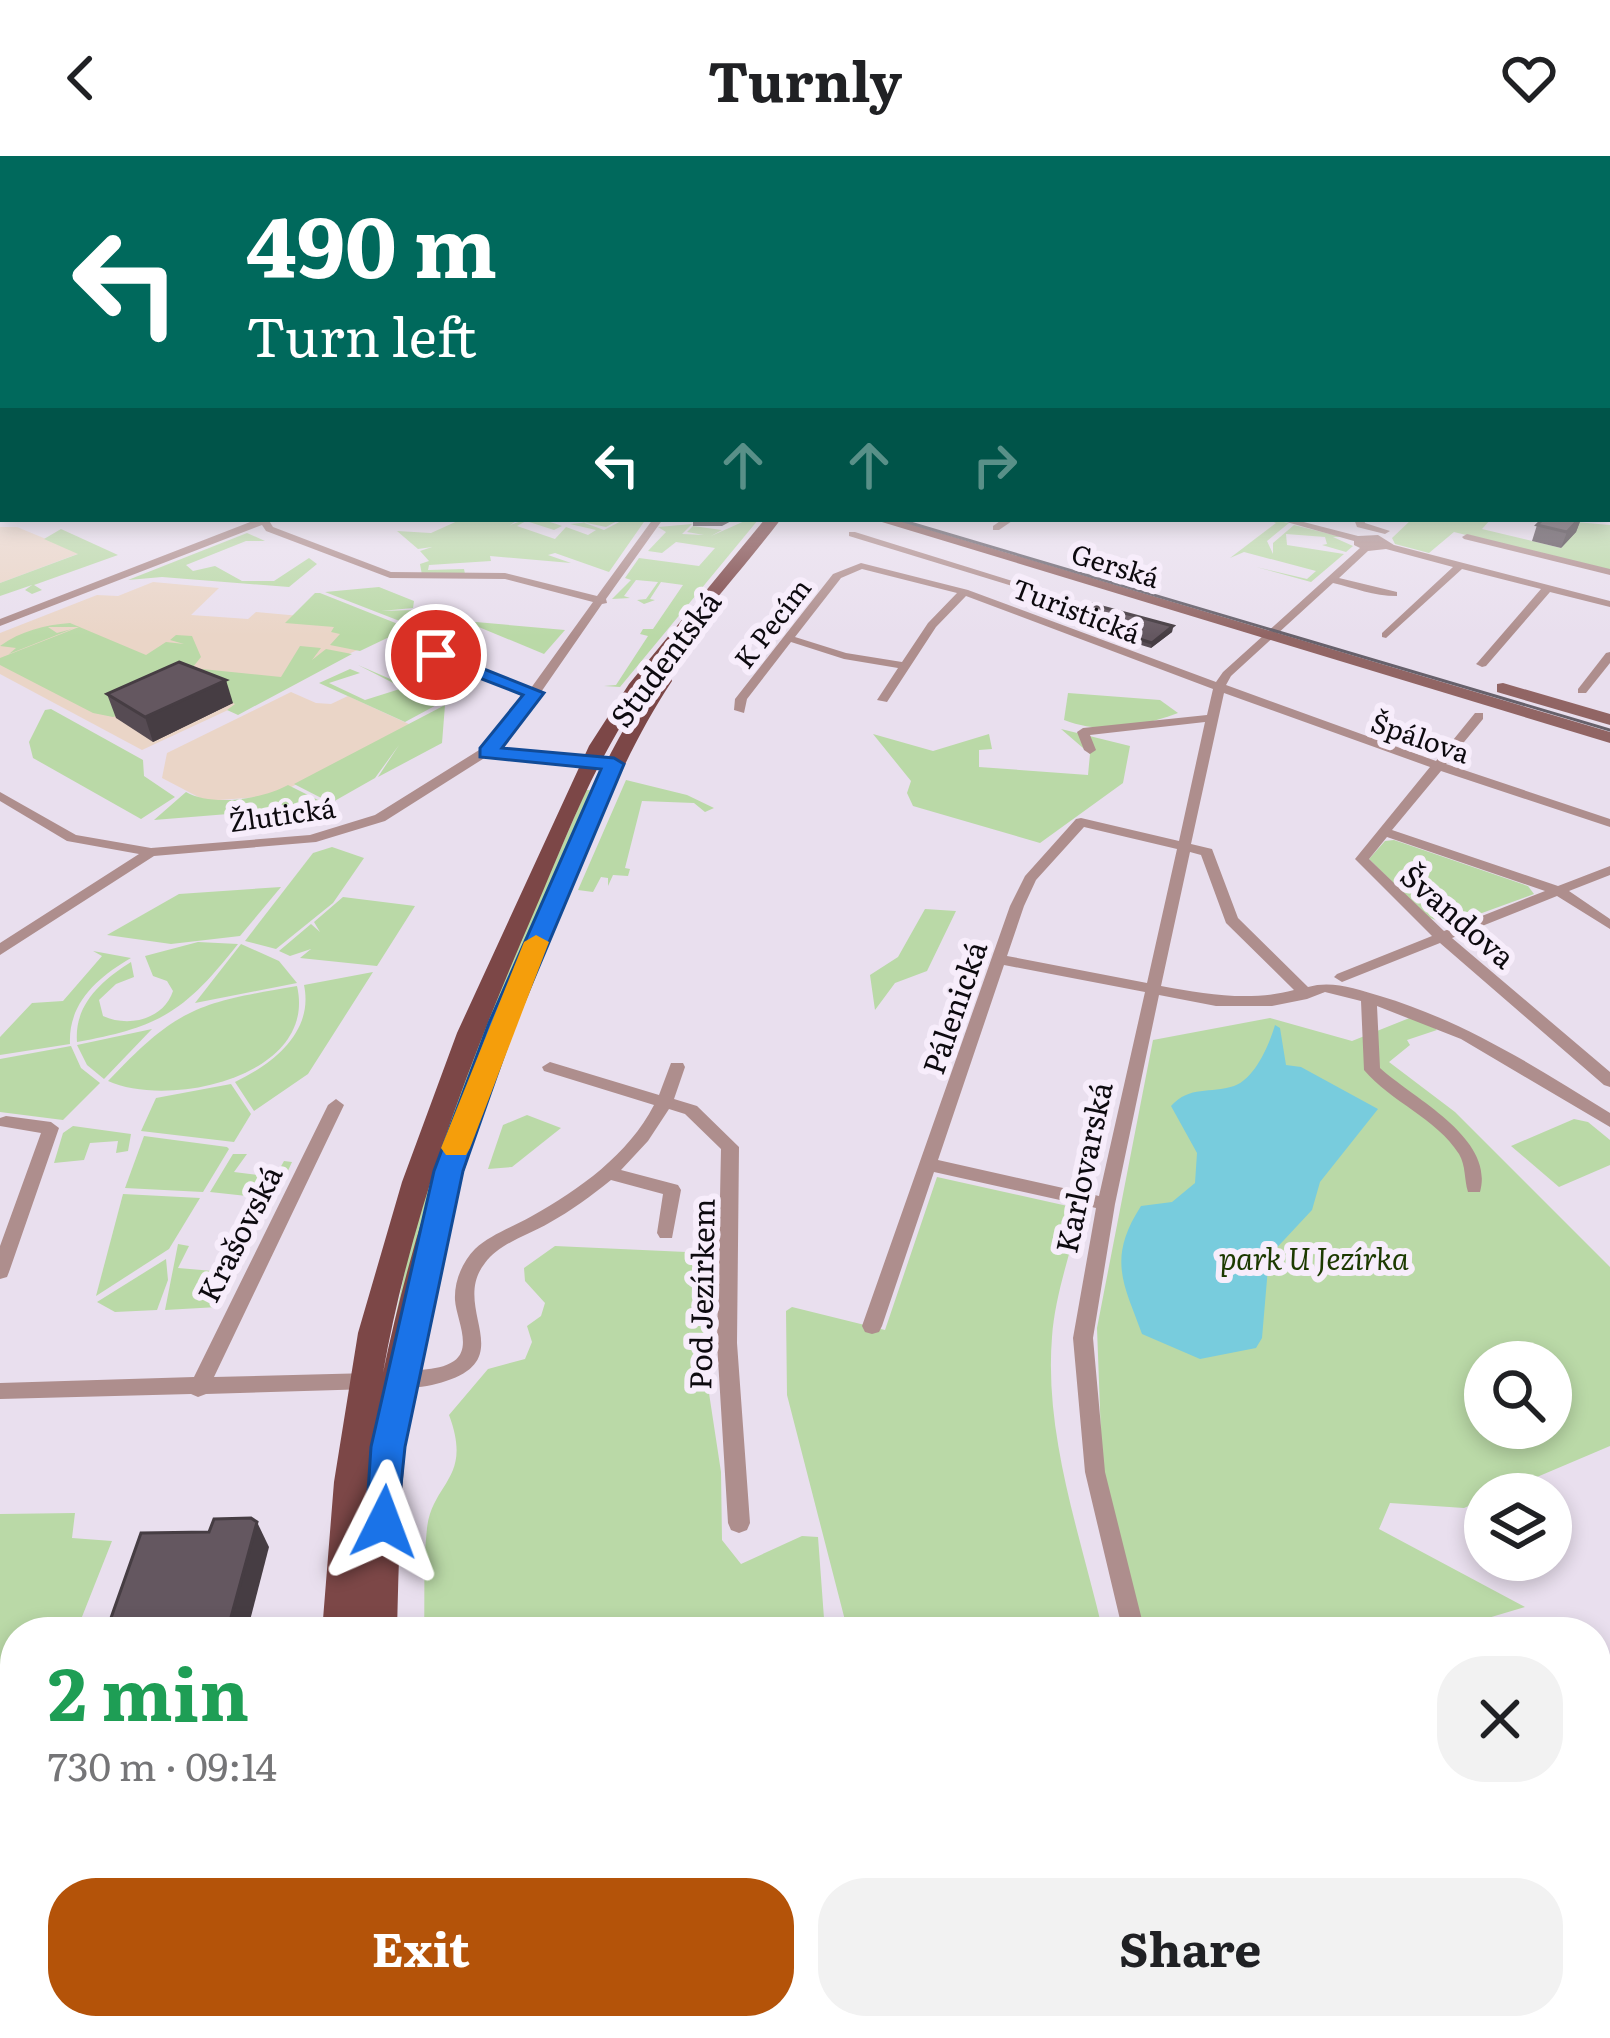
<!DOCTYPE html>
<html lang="en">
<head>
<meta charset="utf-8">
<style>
	body { margin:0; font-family:Literata,serif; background:#f2f2f2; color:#202124; height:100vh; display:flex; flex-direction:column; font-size:45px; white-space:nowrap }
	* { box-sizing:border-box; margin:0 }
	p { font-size:39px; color:#757577 }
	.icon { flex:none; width:66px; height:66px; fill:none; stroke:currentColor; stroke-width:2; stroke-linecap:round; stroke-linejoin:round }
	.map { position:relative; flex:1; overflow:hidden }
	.panel { position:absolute; left:0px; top:1461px; width:1611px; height:423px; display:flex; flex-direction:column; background:#fff; border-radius:48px 48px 0 0; box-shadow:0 6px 18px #0003 }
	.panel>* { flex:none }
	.top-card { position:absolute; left:0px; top:0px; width:1611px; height:366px; box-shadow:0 6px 18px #0003; background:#00695c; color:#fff; overflow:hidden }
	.tools { position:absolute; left:1464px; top:1185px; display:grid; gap:24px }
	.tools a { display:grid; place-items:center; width:108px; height:108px; border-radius:50%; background:#fff; box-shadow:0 6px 18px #0003; font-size:60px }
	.pin { position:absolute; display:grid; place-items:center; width:102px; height:102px; color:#fff; margin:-51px; border:6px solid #fff; border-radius:50%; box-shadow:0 3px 12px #0007 }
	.me { position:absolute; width:132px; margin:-66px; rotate:3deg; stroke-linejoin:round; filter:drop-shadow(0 0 9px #0008) }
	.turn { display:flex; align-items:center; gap:42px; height:252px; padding:0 48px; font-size:54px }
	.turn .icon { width:156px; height:156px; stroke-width:2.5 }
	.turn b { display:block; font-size:84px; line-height:102px }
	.lanes { display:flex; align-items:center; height:114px; padding:0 48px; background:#0003; justify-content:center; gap:60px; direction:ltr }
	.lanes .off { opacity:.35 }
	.round { display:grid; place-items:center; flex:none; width:126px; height:126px; border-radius:48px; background:#f2f2f2 }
	.head { display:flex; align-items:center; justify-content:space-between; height:204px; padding:0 48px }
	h1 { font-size:72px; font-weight:700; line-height:90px; color:#1e9e55 }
	.button { display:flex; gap:24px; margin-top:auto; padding:24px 48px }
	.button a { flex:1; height:138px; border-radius:48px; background:#b45309; color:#fff; font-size:48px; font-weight:700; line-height:138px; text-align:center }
	.button a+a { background:#f2f2f2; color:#202124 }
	header { display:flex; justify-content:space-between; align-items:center; height:156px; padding:0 48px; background:#fff; font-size:54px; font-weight:700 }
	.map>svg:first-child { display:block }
</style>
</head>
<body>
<header><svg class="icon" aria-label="back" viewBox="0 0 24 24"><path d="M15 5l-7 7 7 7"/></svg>Turnly<svg class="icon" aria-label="heart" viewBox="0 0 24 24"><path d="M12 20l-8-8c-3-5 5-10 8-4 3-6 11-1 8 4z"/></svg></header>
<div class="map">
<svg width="1610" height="1882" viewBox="0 0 1610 1882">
	<rect width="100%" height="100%" fill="#e9dfee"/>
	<g fill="#ead5c7">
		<path d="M0,371H17L80,397L0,427Z"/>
		<path d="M153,426L219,432L191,459L248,463L256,456L344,464L383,482L142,594L0,518V477L97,439L118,440Z"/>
		<path d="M291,536L316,547L331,548L348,540L411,569L274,640L206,645L162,622L167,597Z"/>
	</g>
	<g fill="#bad9a7" fill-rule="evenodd">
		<path d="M462,363H519L509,370C529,360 542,363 562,370L554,374L526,365L517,370L555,383L566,371L588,379L596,374L570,368L621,363L606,371L582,366L604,374L625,363H646L609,416L555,397L548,399L571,407L490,400L491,405L429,409L428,414L464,413L465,418L422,419L420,408L429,405L420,395L432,391L418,393L397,375L431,377Z"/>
		<path d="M1267,363L1289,367L1267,385L1273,398V387L1294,369L1342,381H1333L1353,390L1346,396L1322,389L1327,388L1325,381L1286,378L1287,389L1344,398L1311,426L1256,411L1307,423L1316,415L1244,396L1230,402L1276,367Z"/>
		<path d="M1412,363H1491L1482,373L1561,392L1575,376L1541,363L1610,369V415L1454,376L1429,397L1395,388L1392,382Z"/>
		<path d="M747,364H758L620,531L604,530L616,529L648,480L640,478L643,473H653L683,429L661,426L650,443L655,444L644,448L637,444L646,443L658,426L636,424L624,440L630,442L612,443L631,424L625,422L639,402L699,410L715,392L676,386L662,397L648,395L666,376L658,371L692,368L682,378L704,379L687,376L693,370L722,374L711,380Z"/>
		<path d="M61,373L118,399L34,429L42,434L32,438L25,434L32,429L0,440V427L78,398L44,383Z"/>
		<path d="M247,377L265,385H246L186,409L193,415L215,410L242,425H274L309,402L317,408L289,431L162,421L128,424Z"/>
		<path d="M379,431L414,445L413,452L381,455L413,454L410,469L325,436Z"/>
		<path d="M315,437H320L408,472L360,495L330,489L340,478L331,476L334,471L285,467Z"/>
		<path d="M70,467L146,499L166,486L184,488L170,484L176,479L192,480L201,501L193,511L202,513L281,521L300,490L321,492L312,504L326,493L352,498L238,559L227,554L235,548L200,532L113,561L93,557L0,509V502L79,471H48L57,477L72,473L9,498L16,492L0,490C21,475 44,469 70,467Z"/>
		<path d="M469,467L476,466L565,474L544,498Z"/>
		<path d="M358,509L441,545L442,546L405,566L319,527L350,513L360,517L329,527L365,544L403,532Z"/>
		<path d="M1068,537L1160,544L1178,557C1139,571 1104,579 1064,564Z"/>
		<path d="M445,549L442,587L378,621L399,589L375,622L331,647L294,628Z"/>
		<path d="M51,553L143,604L144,620L175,641L141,663L33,602L29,586L45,554Z"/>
		<path d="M1061,573L1130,590L1123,627L1040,687L913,650L907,637L911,625L873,578L933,595L989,578L992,593L979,594V611L1088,619L1090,598Z"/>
		<path d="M626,624L687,639L714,652L705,656L694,647L642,645L625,712L630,713L628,720L613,719L608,730V722L601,721L593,736L578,734Z"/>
		<path d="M288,629L326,648L321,652L324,658L306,659V652L304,659L261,662L263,657L292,653L154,664L186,636C212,651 263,643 288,629Z"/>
		<path d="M586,634H590L393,1174L422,1029L462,920Z"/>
		<path d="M1394,684L1528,730L1534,738L1449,769L1428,761L1369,703L1385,685Z"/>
		<path d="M332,691L364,702L333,747L276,793L245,785L313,697Z"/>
		<path d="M281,731L240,780L171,788L107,779L179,738Z"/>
		<path d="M343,741L415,750L377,810L300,802L311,793L290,800L279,795L311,768L320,776L314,766Z"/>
		<path d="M925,753L956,755L927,815L895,827L875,854L870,819L898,801Z"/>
		<path d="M198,786L238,788C185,855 161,871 77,886C74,849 101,825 131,806L134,821L116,828L99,844L103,860C129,872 164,863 173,835L167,825L153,820L145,800Z"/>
		<path d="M241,788L279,805L297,827L195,847Z"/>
		<path d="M93,795L131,802C98,821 68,847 70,888L0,899V881L32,847L63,845L102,800Z"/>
		<path d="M373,816L308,918L254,955L235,926C273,908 314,876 304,829Z"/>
		<path d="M297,830C318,920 170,953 108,925C178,851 198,847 297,830Z"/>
		<path d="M1417,859L1437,874L1407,884L1410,889L1389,906L1455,956L1610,1111V1290L1497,1338H1485V1343L1464,1352L1390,1347L1379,1373L1525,1451L1441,1476H1143L1102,1308L1097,1172L1153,884L1270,862L1352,885ZM1485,1206H1551V1272H1485Z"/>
		<path d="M152,873L104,923L87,909L77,889Z"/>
		<path d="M71,890L81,912L100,927L63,964L0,956V903Z"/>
		<path d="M231,928L251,958L234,986L141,975L156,942Z"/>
		<path d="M527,959L561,972L512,1011L488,1013L503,969Z"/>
		<path d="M1574,963L1588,966L1610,984V1009L1559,1031L1511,990Z"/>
		<path d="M73,970L131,978L128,995L116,997L118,985L90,987L84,1004L54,1007L63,977Z"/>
		<path d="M144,980L227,991L229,993L203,1036L125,1032Z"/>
		<path d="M233,998H247L234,1016L275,1021L284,1005L292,1006L275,1043L210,1036Z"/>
		<path d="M937,1021L1081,1053C1071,1095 1055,1139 1052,1181C1044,1280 1081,1381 1103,1476H848L787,1239L786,1155L792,1151L885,1174Z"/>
		<path d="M123,1038L200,1042L169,1093L96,1140Z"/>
		<path d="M178,1088L189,1090L178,1112L237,1117L218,1151L165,1154Z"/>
		<path d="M555,1090L708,1097L716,1120L707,1224L721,1316L722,1384L741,1408L802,1380L818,1381L825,1476H632L610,1471L596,1476H424C425,1442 423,1406 427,1372C433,1325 473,1323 449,1259L488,1213L525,1203L532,1186L527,1170L541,1160L545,1147L525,1125L524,1112Z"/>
		<path d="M166,1103L168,1124L157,1154L115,1156L97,1146Z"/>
		<path d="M75,1357L72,1382L112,1385L76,1476H15V1627L0,1664V1358Z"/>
		<path d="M924,1869H1195L1198,1882H928Z"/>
		<path d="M1300,1869H1557L1554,1882H1314Z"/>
	</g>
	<path fill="#78ccdd" d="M1275,869L1280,872L1286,909L1301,911L1378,953L1320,1026L1312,1054L1269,1100L1262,1182L1256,1192L1200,1203L1142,1178C1125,1130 1106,1104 1141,1050L1172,1046L1195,1027L1197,997L1171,950C1190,929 1210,938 1234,930C1256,922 1270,886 1275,869Z"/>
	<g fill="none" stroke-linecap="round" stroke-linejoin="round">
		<g fill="#ae8e8d" fill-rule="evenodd">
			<rect x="1608" y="217" width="2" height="4"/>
			<rect x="0" y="238" width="3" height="7"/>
			<path d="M0,265L3,266V272L0,271Z"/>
			<rect x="1608" y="266" width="2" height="6"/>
			<path d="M0,313L3,314V320L0,319Z"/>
			<path d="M258,363H268L273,371L391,416L505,417L597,440L653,363H663L606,443L607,447L602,448L539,539L496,594L614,605L620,609L614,613L486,601L385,665L316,686L154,700L0,799V787L139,698L67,685L0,645V636L76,679L151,692L310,679L375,659L492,586L527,538L396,487V483H404L531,532L593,446L505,423L390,422L266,375L262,369L0,470V463Z"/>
			<path d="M1003,363H1015L999,374H993V370Z"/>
			<path d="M1276,363H1292L1358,380L1378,379L1394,389L1610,445V451L1550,436L1486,510L1482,511L1476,508L1478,506L1541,433L1462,413L1386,482L1382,481V477L1453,411L1386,393L1368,395L1339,422L1397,436V440C1373,440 1355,432 1333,427L1231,520L1226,529L1436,605L1475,557H1483V563L1446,608L1610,663V671L1441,615L1392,674L1558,730L1610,710V719L1569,735L1610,763V773L1557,740L1452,782L1610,916V931L1604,929L1440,787L1347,824L1342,826L1334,821L1337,818L1432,780L1355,703L1430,611L1224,537L1191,688L1212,693L1238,762L1308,831C1332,824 1356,833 1380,840C1464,865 1536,911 1610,957V971L1461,883L1377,850L1380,912C1414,943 1495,982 1480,1036H1468C1464,1023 1466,1010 1459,998C1436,962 1391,946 1364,914L1361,845L1325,836L1307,843L1272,850H1216L1159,839L1115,1048L1093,1182L1105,1316L1145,1476H1123L1085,1316L1073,1182L1096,1052L934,1016L882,1170L879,1176L872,1178L865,1176L862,1170L1010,750L1025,720L1076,663L1081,662L1179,685L1205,566L1090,579L1096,594L1090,598L1084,594L1077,576L1083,572L1207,559L1213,533L966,440L936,471L887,546L877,544L898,512L844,503L791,486L747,543L744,557L734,554L735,543L833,418L861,407L968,434L1216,526L1223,516L1360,392L1354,389V385ZM862,413L957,437L928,467L902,506L846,497L795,481L841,422ZM1084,671L1177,693L1147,827L1007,800L1024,750L1036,724ZM1387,681L1545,735L1444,775L1369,703ZM1190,696L1201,699L1226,767L1294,834C1249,846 1206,838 1161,830ZM1004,809L1145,836L1099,1040L938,1004Z"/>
			<path d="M1354,363H1364L1365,367L1390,375L1385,378L1357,371Z"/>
			<path d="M849,376H855L1057,439L1048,441L849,380Z"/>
			<path d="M1467,378L1610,413V419L1464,383L1462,381Z"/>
			<path d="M1610,496V507L1586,537H1578V533L1606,497Z"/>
			<path d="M550,906L659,939L671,907H683L685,911L674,943L697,950L739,991L737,1187L750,1367L747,1374L739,1377L731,1374L728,1367L717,1187L721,993L685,958L669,953L648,985L621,1014L678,1029L681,1034L672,1082H660L657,1077L663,1038L611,1024C591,1040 571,1055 549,1067C528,1079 500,1087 485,1107C450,1151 519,1201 446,1225C429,1231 406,1234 390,1230L387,1224L390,1218C410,1212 436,1217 454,1205C473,1192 456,1162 455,1144C454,1126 462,1106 475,1093C491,1078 513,1071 532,1060C579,1034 629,998 654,949L544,915L542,911Z"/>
			<path d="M336,943L344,949L214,1221L371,1217L378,1219L381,1225L378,1231L371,1233L206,1238L198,1241L191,1238L0,1243V1227L194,1221L328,949Z"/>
			<path d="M6,960L51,966L59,972L9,1116L7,1121L0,1123V1090L41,977L0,970V962Z"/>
			<path d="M1610,1738V1816L1606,1828L1596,1832V1755L1601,1742Z"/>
			<path d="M1596,1862L1599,1869L1597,1882H1569L1571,1869H1596Z"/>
			<path d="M574,1869H602L605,1882H577Z"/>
			<path d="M817,1869H866L862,1879L854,1882H805L809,1872Z"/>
			<path d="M875,1869H903L907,1882H879Z"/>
			<path d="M1220,1869H1248L1251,1882H1223Z"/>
		</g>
		<g fill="#916564" fill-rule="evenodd">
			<path d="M872,363H894L1610,576V587Z"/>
			<path d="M1503,527L1610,558V569L1497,536V528Z"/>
		</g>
		<g fill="#7c4747" fill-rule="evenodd">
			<path d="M765,363H781C724,438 655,507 610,589C580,642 558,701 534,756C470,904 411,1057 383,1217C416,1057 472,907 537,758C573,676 606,595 656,521H670L672,525C623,599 593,681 559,763C497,911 439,1063 414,1222C401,1306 399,1391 397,1476H322L334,1326L358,1177L402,1026L457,877L589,590L629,528Z"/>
			<path d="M316,1869H403L404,1882H316Z"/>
		</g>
		<path stroke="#67616b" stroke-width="3" d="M897,363L1610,574"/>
	</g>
	<g fill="#564b53">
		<path d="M693,363H735L722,370H693Z"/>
		<path d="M1543,363H1581L1576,376L1561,392L1532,385L1537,369Z"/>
		<path d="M1073,462L1173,470L1172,476L1151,492L1072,468Z"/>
		<path d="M107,538L233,547L153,586L116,562Z"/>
	</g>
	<g fill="#463d43">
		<path d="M1579,363H1581L1576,376L1561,392L1567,376Z"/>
		<path d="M1173,470L1172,476L1151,492L1152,487Z"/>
		<path d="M226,524L233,547L153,586L145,561Z"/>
		<path d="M257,1366L269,1391L247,1476H227Z"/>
	</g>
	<g fill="#645760" stroke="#463d43" stroke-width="3">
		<path d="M1543,363H1579L1567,376L1537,369Z"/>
		<path d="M1091,448L1173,470L1152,487L1073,462Z"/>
		<path d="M179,506L226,524L145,561L107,538Z"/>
		<path d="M251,1362L257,1366L227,1476H106L141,1377L209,1376L214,1363Z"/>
	</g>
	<linearGradient id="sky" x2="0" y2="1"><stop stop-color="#7bbee4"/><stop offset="0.45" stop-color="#f5f1f7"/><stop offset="1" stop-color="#f5f1f7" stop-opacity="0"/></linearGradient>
	<rect width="1610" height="480" fill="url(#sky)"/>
	<path fill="#1a73e8" stroke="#114b97" stroke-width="3" d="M436,494L544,537L502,592L614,602L624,608L515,867L463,1015L405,1291L396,1377L384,1382L371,1377L366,1366L371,1291L434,1015L489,867L601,613L480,601V592L523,539L430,503V495Z"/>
	<path fill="#f59e0b" d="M536,779L549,786L470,992L466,999H446L441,992L524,786Z"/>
	<g text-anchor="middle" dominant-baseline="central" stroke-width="12" stroke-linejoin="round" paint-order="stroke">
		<g font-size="27" fill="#0d0a0f" stroke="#f7edfb">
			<text transform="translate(1116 408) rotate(17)">Gerská</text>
			<text transform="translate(1077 453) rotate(21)">Turistická</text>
			<text transform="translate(771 466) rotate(-52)">K Pecím</text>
			<text transform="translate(1421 580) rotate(19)">Špálova</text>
			<text transform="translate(282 657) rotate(-8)">Žlutická</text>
		</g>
		<g font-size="30" fill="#0d0a0f" stroke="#f7edfb">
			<text transform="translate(664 502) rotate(-53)">Studentská</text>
			<text transform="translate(1459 759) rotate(41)">Švandova</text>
			<text transform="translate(953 851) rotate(-71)">Pálenická</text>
			<text transform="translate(1082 1011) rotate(-78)">Karlovarská</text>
			<text transform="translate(238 1077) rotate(-63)">Krašovská</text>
			<text transform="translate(700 1138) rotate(-89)">Pod Jezírkem</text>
		</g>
		<g font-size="30" font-style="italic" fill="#1c3a00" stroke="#f7edfb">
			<text x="1314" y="1101">park U Jezírka</text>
		</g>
	</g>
</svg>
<div class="tools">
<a><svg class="icon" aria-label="search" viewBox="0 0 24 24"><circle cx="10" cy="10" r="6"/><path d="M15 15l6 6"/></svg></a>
<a><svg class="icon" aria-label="layers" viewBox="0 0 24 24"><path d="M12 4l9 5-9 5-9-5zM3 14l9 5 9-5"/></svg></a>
</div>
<div class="pin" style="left:436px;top:499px;background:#d93025"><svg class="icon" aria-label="arrive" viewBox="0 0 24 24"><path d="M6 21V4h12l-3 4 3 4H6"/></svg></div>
<svg class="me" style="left:384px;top:1366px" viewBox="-20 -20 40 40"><path d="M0-17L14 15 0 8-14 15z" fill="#1a73e8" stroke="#fff" stroke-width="4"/></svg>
<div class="top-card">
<div class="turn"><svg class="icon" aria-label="left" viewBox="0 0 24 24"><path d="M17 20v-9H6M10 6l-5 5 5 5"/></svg><div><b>490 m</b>Turn left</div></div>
<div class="lanes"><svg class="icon" aria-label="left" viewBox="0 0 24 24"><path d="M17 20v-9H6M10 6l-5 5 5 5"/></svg><svg class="icon off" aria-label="ahead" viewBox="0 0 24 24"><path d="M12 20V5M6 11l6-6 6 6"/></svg><svg class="icon off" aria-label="ahead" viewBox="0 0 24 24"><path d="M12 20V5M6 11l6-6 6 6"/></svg><svg class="icon off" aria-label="right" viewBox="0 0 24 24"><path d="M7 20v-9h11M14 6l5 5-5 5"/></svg></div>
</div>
<section class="panel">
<div class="head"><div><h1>2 min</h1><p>730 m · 09:14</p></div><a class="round"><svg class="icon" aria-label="close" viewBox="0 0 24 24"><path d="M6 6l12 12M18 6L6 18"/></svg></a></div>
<div class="button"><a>Exit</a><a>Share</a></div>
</section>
</div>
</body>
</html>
